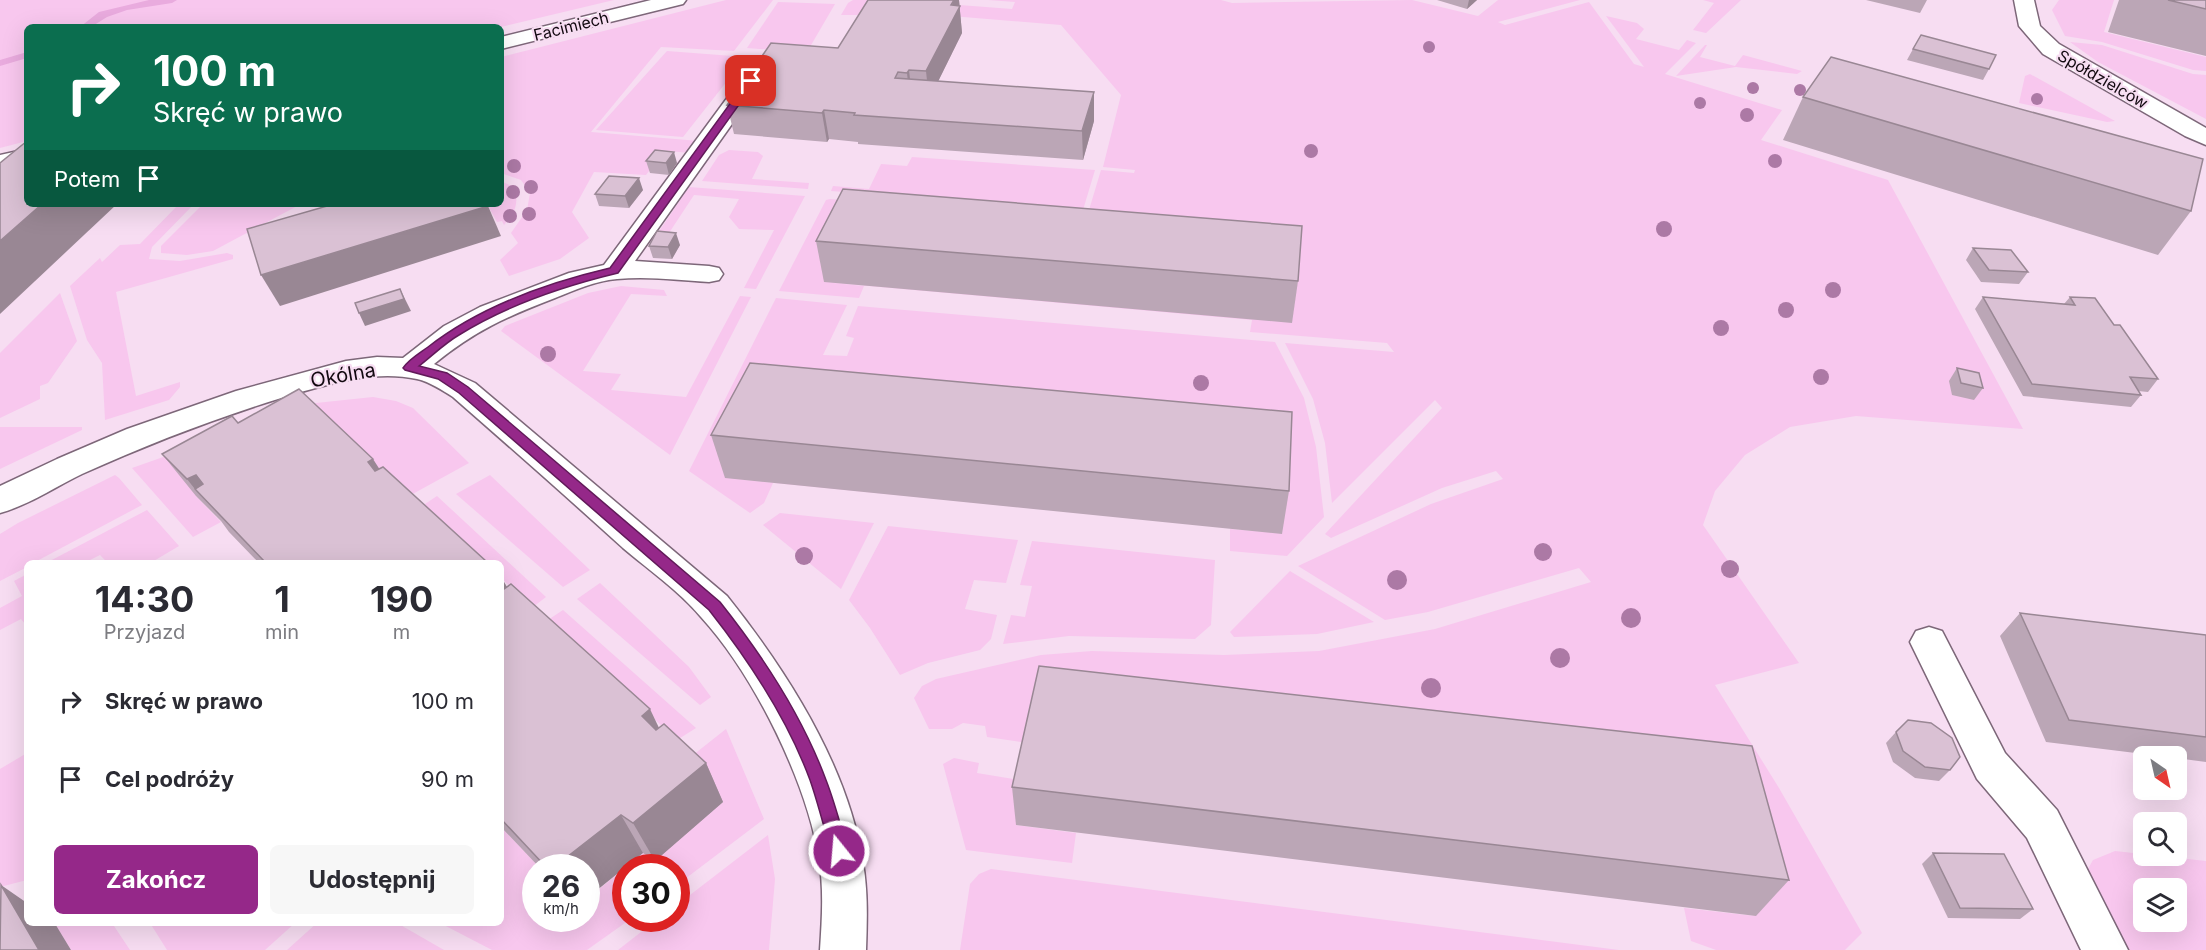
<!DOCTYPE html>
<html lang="pl">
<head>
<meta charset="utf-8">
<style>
	body { margin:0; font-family:Inter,sans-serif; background:#f7f7f7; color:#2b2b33; height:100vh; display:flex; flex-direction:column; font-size:22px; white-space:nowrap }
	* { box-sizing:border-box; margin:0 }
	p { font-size:20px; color:#7c7c81 }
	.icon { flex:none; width:33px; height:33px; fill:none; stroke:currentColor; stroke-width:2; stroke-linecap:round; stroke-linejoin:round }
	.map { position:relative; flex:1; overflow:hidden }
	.side { position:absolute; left:24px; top:560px; width:480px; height:366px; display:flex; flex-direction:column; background:#fff; border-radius:9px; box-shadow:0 6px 24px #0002 }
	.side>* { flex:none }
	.top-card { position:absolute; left:24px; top:24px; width:480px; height:183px; border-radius:9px; box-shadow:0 6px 24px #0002; background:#0b6e4f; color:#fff; overflow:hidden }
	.needle { width:39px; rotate:146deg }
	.fabs { position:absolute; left:2133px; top:746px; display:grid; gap:12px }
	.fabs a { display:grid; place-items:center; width:54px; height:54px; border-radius:9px; background:#fff; box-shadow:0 6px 24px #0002; font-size:30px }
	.speed { position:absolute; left:522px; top:854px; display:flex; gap:12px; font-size:30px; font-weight:700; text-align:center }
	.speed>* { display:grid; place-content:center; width:78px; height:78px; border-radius:50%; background:#fff; box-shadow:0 6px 24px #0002; line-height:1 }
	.speed small { font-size:15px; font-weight:400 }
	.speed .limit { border:9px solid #d22; background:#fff; color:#111 }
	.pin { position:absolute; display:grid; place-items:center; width:51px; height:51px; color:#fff; margin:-26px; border-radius:12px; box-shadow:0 3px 9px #0006 }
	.me { position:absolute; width:66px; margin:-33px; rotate:343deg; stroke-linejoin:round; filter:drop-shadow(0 0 4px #0008) }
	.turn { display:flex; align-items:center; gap:21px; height:126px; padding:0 30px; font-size:27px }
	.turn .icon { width:78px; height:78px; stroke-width:2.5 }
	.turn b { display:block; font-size:42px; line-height:51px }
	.then { display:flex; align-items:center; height:57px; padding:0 30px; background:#0003; gap:12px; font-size:22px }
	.eta { display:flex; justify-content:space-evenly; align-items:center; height:102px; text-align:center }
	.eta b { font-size:36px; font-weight:700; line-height:42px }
	.button { display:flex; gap:12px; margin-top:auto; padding:12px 30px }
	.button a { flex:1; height:69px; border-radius:9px; background:#952889; color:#fff; font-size:24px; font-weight:700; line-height:69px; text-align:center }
	.button a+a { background:#f7f7f7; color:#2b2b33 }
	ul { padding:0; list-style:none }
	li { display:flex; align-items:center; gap:18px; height:78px; padding:0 30px }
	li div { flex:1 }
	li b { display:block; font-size:22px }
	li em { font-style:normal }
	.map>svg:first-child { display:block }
</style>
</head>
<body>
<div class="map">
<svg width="2206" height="950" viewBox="0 0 2206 950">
	<rect width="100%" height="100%" fill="#f7ddf2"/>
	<g fill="#f8c7ee" fill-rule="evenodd">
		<path d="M0,0H614L501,27H27V141L0,148Z"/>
		<path d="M726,0H773L734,51L661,47L591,132L699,141L690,153L657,150L651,157L659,158L646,175L594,172L572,212L589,238L560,259L509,276L500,260L518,243L511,233L527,210L530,193L521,180L501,173V57Z"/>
		<path d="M853,0H894L1012,9L1015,2L988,0H1221L1232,3L1412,0L1478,16L1498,0H1580L1498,22L1505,25L1589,2L1634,64L1644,67L1606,16L1637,23L1644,29L1636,39L1679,50L1687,40L1696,43L1665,74L1782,110L1761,140L1888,180L2023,429L1856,416L1790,427L1745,455L1715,491L1703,525L1799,663L1715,685L1779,788L1862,933L1845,950H1716L1691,941L1684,908L1755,916L1034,744L987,737L985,726L963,723L952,729H929L914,698L922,686L936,679L1041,655L1092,651L1224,655L1319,651L1435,629L1591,582L1579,568L1428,612L1385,620L1298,566L1431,504L1503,479L1496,471L1442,488L1331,538L1325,534L1442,408L1435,400L1332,503L1325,443L1313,399L1285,343L1394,352L1387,343L1250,332L1252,320L824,282L864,286L859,298L779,291L826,200L830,199L1292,233L1089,210L1101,170L1134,173L1135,170L1103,167L1121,95L1061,25L878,10L861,15H841L848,3Z"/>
		<path d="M1703,0H1741L1706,33L1693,30L1714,3Z"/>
		<path d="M2059,0H2114L2104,32L2206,57V71L2193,70L2102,42L2065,36L2052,10Z"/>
		<path d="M778,2L835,4L807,52L747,48Z"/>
		<path d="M2070,42L2102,45L2193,74L2206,75V119L2098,62Z"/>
		<path d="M1705,45H1707L1700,57L1735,66L1743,55L1802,71L1797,74L1736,67L1676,76Z"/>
		<path d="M667,51L746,57L683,137L596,130Z"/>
		<path d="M2030,74L2115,121L2107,122L2019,103L2025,76Z"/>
		<path d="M729,150L758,152L763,156L752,179L809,183L808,189L702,181L719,155Z"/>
		<path d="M912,157L1095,170L1083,210L831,191L833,186L869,189L881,164L907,166Z"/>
		<path d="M501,181L514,187C519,203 516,212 504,225L502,221L497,222L487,204H501Z"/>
		<path d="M689,187L805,196L756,289L744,288L774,230L739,229L729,217L739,199L694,195L669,233L651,243Z"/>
		<path d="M179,204H194L152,247L149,259L180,261L227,253L233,255V259L116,292L136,396L180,382V387L169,400L105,420L102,363L87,340L70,286L100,258L102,262L120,245L140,244Z"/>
		<path d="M203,204H301L213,251L187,255L161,253V246Z"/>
		<path d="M621,286L664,290L667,296L631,294L583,371L621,374L611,390L686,397L740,296L751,297L670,455L501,331L505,326L588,293Z"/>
		<path d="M60,293L77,341L48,383L40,386V399L0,418V353Z"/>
		<path d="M776,298L847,305L823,355L847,356L854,338L846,336L858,306L1275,342L1304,398L1316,447L1324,517L1287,556L1230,551V529L1282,533L725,478L773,483L764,503L750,513L689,471Z"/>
		<path d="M373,397L396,401L413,408L469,463L400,501L196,496L221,522L193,537L132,468L316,403Z"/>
		<path d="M0,427H82V430L0,469Z"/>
		<path d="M115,475L119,478L142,505L35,562H27V567L0,581V534L18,523Z"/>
		<path d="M490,475L590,570L563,587L456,494Z"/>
		<path d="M437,496L546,597L533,607L501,578V562H484L422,506Z"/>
		<path d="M147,510L179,546L152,562H107L100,555L86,562H48Z"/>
		<path d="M780,513L874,523L841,589L763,525Z"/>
		<path d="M888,526L1018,540L1006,583L974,580L965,609L997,615L991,639L980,650L928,663L900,675L870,628L849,600Z"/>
		<path d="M1032,541L1215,560L1211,625L1195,639L1069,636L1003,644L1011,615L1025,617L1032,586L1020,585Z"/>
		<path d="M1290,571L1374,622L1317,634L1234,637L1230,632Z"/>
		<path d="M27,574V626L21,619L0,630V608L22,596L14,581Z"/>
		<path d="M600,583L689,667L711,697L700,705L577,599Z"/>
		<path d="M563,610L696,728L677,740L548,620Z"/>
		<path d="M726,729L764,819L677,885L676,867H626L643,853L655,860L723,802L683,763Z"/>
		<path d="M27,753V880L0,887V769Z"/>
		<path d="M954,758L979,763L977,773L1026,781L1016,825L1076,833L1072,863L966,850L943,764Z"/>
		<path d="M501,827L539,867H536V918H586L587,899L626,867V918H632L587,950H492L440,923L501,922Z"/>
		<path d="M768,835L775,879L769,950H618L659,918H676L677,905Z"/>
		<path d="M2115,851L2206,861V950H2117L2084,876L2093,860ZM2144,888H2176V921H2144Z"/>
		<path d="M991,869L1619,950H960L970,884L979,874Z"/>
		<path d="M318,922L397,923L444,950H287Z"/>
		<path d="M54,923H112L130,950H71Z"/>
		<path d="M150,923H295L265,950H167Z"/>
	</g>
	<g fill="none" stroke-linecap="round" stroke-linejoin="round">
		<g fill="#e9abde" fill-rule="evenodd">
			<path d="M149,0H177L172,3L127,10L107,17L91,27H80L99,12Z"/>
			<path d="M27,52V58L0,66V60Z"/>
		</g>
		<g stroke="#7d6779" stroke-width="3">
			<g id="minor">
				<path d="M651,0H686L683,4L501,49V37Z"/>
				<path d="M2014,0H2034L2040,26L2059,44L2206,128V145L2185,136L2043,54L2019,26Z"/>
				<path d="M755,69L763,71L766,76L635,261L709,266L719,268L723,274L719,280L709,282C678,280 647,276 617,279C595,281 575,290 555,298C506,317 476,330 434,364L475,383L727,596C787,671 848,766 863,863C868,892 867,921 866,950H820C822,920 824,889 819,859C807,782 754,675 701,617C679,591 649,570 623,548C567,497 510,447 453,397C442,390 430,382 417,379C371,369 322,386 278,399C211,420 146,445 82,474C55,487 29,505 0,513V486L57,459L127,429L236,391L346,361L377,357L403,358L444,326L480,307L569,273L604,265L747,71Z"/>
				<path d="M27,149V163L0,169V155Z"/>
				<path d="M1929,627L1942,631L2005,753L2057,810L2128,950H2081L2027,838L1977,779L1910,642L1916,631Z"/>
			</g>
		</g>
		<use href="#minor" fill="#fff" fill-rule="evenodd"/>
	</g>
	<g fill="#ac79a5">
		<circle cx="1429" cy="47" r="6"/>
		<circle cx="1753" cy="88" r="6"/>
		<circle cx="1800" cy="90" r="6"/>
		<circle cx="2037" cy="99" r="6"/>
		<circle cx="1700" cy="103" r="6"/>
		<circle cx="1747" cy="115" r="7"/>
		<circle cx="1311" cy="151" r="7"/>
		<circle cx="1775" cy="161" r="7"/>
		<circle cx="514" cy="166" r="7"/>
		<circle cx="531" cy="187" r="7"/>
		<circle cx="513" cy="192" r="7"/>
		<circle cx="529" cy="214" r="7"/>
		<circle cx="510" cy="216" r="7"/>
		<circle cx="1664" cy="229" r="8"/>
		<circle cx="1833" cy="290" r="8"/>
		<circle cx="1786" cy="310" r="8"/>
		<circle cx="1721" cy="328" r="8"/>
		<circle cx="548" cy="354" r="8"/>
		<circle cx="1821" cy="377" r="8"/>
		<circle cx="1201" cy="383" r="8"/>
		<circle cx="1543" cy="552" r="9"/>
		<circle cx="804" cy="556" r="9"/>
		<circle cx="1730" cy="569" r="9"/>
		<circle cx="1397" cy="580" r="10"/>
		<circle cx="1631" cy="618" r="10"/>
		<circle cx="1560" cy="658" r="10"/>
		<circle cx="1431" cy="688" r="10"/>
	</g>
	<g fill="#bba6b6">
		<path d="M959,0L962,33L938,81L1094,121L1083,160L858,144V142L829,139L827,142L734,134L727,105L738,90L735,79L838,48Z"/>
		<path d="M1437,0H1477L1467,9Z"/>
		<path d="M1866,0H1927L1920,13Z"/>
		<path d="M2119,0H2206V56L2108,32Z"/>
		<path d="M1913,49L1989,69L1983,80L1907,60Z"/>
		<path d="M1803,97L2191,211L2158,255L1783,140Z"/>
		<path d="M646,161L677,163L669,175L650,173Z"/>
		<path d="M643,190L629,208L599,206L595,194Z"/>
		<path d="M816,241L1298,281L1292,323L824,282Z"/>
		<path d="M680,245L672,259L653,258L649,246Z"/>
		<path d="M1973,248L2028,272L2019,284L1981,282L1966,260Z"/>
		<path d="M1983,297L2064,304L2070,297L2114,325L2158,379L2148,392L2138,391L2141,395L2131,407L2023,396L1975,309Z"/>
		<path d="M1957,368L1983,388L1974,400L1952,395L1949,381Z"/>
		<path d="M711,435L1289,491L1282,534L725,478Z"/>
		<path d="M162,454L380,469L487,562H258L229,532L221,521L196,496Z"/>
		<path d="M501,577L507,587L659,728L706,763L723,802L655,861L643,853L586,867H539L501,827Z"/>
		<path d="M2020,613L2206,635V762L2176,758V756H2160L2046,742L2000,636Z"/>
		<path d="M1896,732L1950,770L1939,781L1915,778L1893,762L1886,743Z"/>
		<path d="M1012,787L1789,880L1756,916L1016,825Z"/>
		<path d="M1933,853L2033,909L2020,919L1948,918L1922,864Z"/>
	</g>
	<g fill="#998794">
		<path d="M954,0H959L962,33L929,100L926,71Z"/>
		<path d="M1469,0H1477L1467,9Z"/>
		<path d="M909,70L912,98L910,102L907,73Z"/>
		<path d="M1094,92V121L1083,160L1082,131Z"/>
		<path d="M824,110L829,139L827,142L822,113Z"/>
		<path d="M674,152L677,163L669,175L666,163Z"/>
		<path d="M639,178L643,190L629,208L625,196Z"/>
		<path d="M42,204H117L0,314V241Z"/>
		<path d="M488,206L501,236L280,306L261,275Z"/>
		<path d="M676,233L680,245L672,259L668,247Z"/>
		<path d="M400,289L411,311L365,326L359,313Z"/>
		<path d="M373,459L400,501L368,462Z"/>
		<path d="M196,475L230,518L195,489L221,522L187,479Z"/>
		<path d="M501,577L523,615L501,593Z"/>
		<path d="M650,709L669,749L642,716Z"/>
		<path d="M706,763L723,802L655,861L633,823Z"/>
		<path d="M621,815L643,853L586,899V867H554Z"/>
		<path d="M1,885L27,903V922H54L71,950H39Z"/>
	</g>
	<g fill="#dac1d4" stroke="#998794" stroke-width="1.5">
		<path d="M868,0H954L951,5L960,6L926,71L909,70L907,73L898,72L895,78L1094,92L1082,131L854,115L855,113L824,110L822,113L727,105L745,80L735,79L751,58L760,59L771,43L838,48Z"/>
		<path d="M2168,0H2206V9Z"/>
		<path d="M1921,35L1996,55L1989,69L1913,49Z"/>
		<path d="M1831,57L2203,159L2191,211L1803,97Z"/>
		<path d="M27,141V204H42L0,241V163Z"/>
		<path d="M655,150L674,152L666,163L646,161Z"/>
		<path d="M609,176L639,178L625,196L595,194Z"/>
		<path d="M843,189L1302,226L1298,281L816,241Z"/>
		<path d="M334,204H487L488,206L261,275L247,229Z"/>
		<path d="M657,231L676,233L668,247L649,246Z"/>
		<path d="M1973,248L2011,250L2028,272L1989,270Z"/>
		<path d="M400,289L404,299L359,313L355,303Z"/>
		<path d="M1983,297L2075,305L2070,297L2095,298L2114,325H2120L2158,379L2130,377L2141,395L2032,384Z"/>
		<path d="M750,363L1292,412L1289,491L711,435Z"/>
		<path d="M1957,368L1979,373L1983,388L1961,383Z"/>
		<path d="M299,389L373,459L368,462L375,471L383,467L487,562H265L195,489L203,484L196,475L187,479L162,454L232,416L238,423Z"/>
		<path d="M511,584L650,709L642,716L656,730L664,724L706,763L633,823L621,815L554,867H546L501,819V586L504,589Z"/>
		<path d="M2020,613L2206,635V737L2069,720Z"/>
		<path d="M1039,666L1752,746L1789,880L1012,787Z"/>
		<path d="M1908,720L1931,723L1952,738L1960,757L1950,770L1925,767L1903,751L1896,732Z"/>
		<path d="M1933,853L2004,854L2033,909L1960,908Z"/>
		<path d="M1,885L39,950H0Z"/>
	</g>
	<path fill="#952889" stroke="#611a59" stroke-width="1.5" d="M748,79L756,81L618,273C564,286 507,305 459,335C445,343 432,356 419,366L447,373L468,387L720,602C763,656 802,715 826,780C835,803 841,827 848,851L846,857L839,859L833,857L831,851C824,828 818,803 810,780C787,718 750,662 709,610L459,393L438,379L405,370L403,368C409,359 420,353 428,347C479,307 546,283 610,268Z"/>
	<g text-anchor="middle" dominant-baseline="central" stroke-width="4.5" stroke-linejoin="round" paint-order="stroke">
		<g font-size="16" fill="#120910" stroke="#f7ddf2">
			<text transform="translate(571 26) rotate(-14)">Facimiech</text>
			<text transform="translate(2103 79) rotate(30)">Spółdzielców</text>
		</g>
		<g font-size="20" fill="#120910" stroke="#f7ddf2">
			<text transform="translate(343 375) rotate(-10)">Okólna</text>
		</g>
	</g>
</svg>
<div class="fabs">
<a><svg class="needle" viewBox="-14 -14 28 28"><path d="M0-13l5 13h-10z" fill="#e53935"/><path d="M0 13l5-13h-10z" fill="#7c7c81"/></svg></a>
<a><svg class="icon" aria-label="search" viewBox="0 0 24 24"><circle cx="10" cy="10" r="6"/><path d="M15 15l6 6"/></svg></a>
<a><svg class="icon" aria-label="layers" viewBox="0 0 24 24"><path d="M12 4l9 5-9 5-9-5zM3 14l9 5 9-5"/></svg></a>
</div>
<div class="speed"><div>26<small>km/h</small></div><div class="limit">30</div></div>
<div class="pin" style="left:751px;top:81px;background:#d93025"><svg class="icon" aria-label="arrive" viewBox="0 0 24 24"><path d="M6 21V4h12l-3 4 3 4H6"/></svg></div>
<svg class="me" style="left:839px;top:851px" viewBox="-20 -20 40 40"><circle r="17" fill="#952889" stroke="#fff" stroke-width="3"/><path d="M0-11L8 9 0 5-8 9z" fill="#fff"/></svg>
<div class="top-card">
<div class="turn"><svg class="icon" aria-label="right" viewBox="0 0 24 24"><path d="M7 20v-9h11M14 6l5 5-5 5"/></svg><div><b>100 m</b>Skręć w prawo</div></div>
<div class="then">Potem<svg class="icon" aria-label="arrive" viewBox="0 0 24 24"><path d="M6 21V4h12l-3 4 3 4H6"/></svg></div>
</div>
<section class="side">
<div class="eta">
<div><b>14:30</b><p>Przyjazd</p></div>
<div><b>1</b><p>min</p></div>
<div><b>190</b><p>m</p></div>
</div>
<ul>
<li><svg class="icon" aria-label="right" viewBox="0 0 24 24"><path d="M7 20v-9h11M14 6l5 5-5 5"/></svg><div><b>Skręć w prawo</b></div><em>100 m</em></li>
<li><svg class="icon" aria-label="arrive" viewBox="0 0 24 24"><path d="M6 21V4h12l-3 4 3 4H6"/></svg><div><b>Cel podróży</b></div><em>90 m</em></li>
</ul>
<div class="button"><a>Zakończ</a><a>Udostępnij</a></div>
</section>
</div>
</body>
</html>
